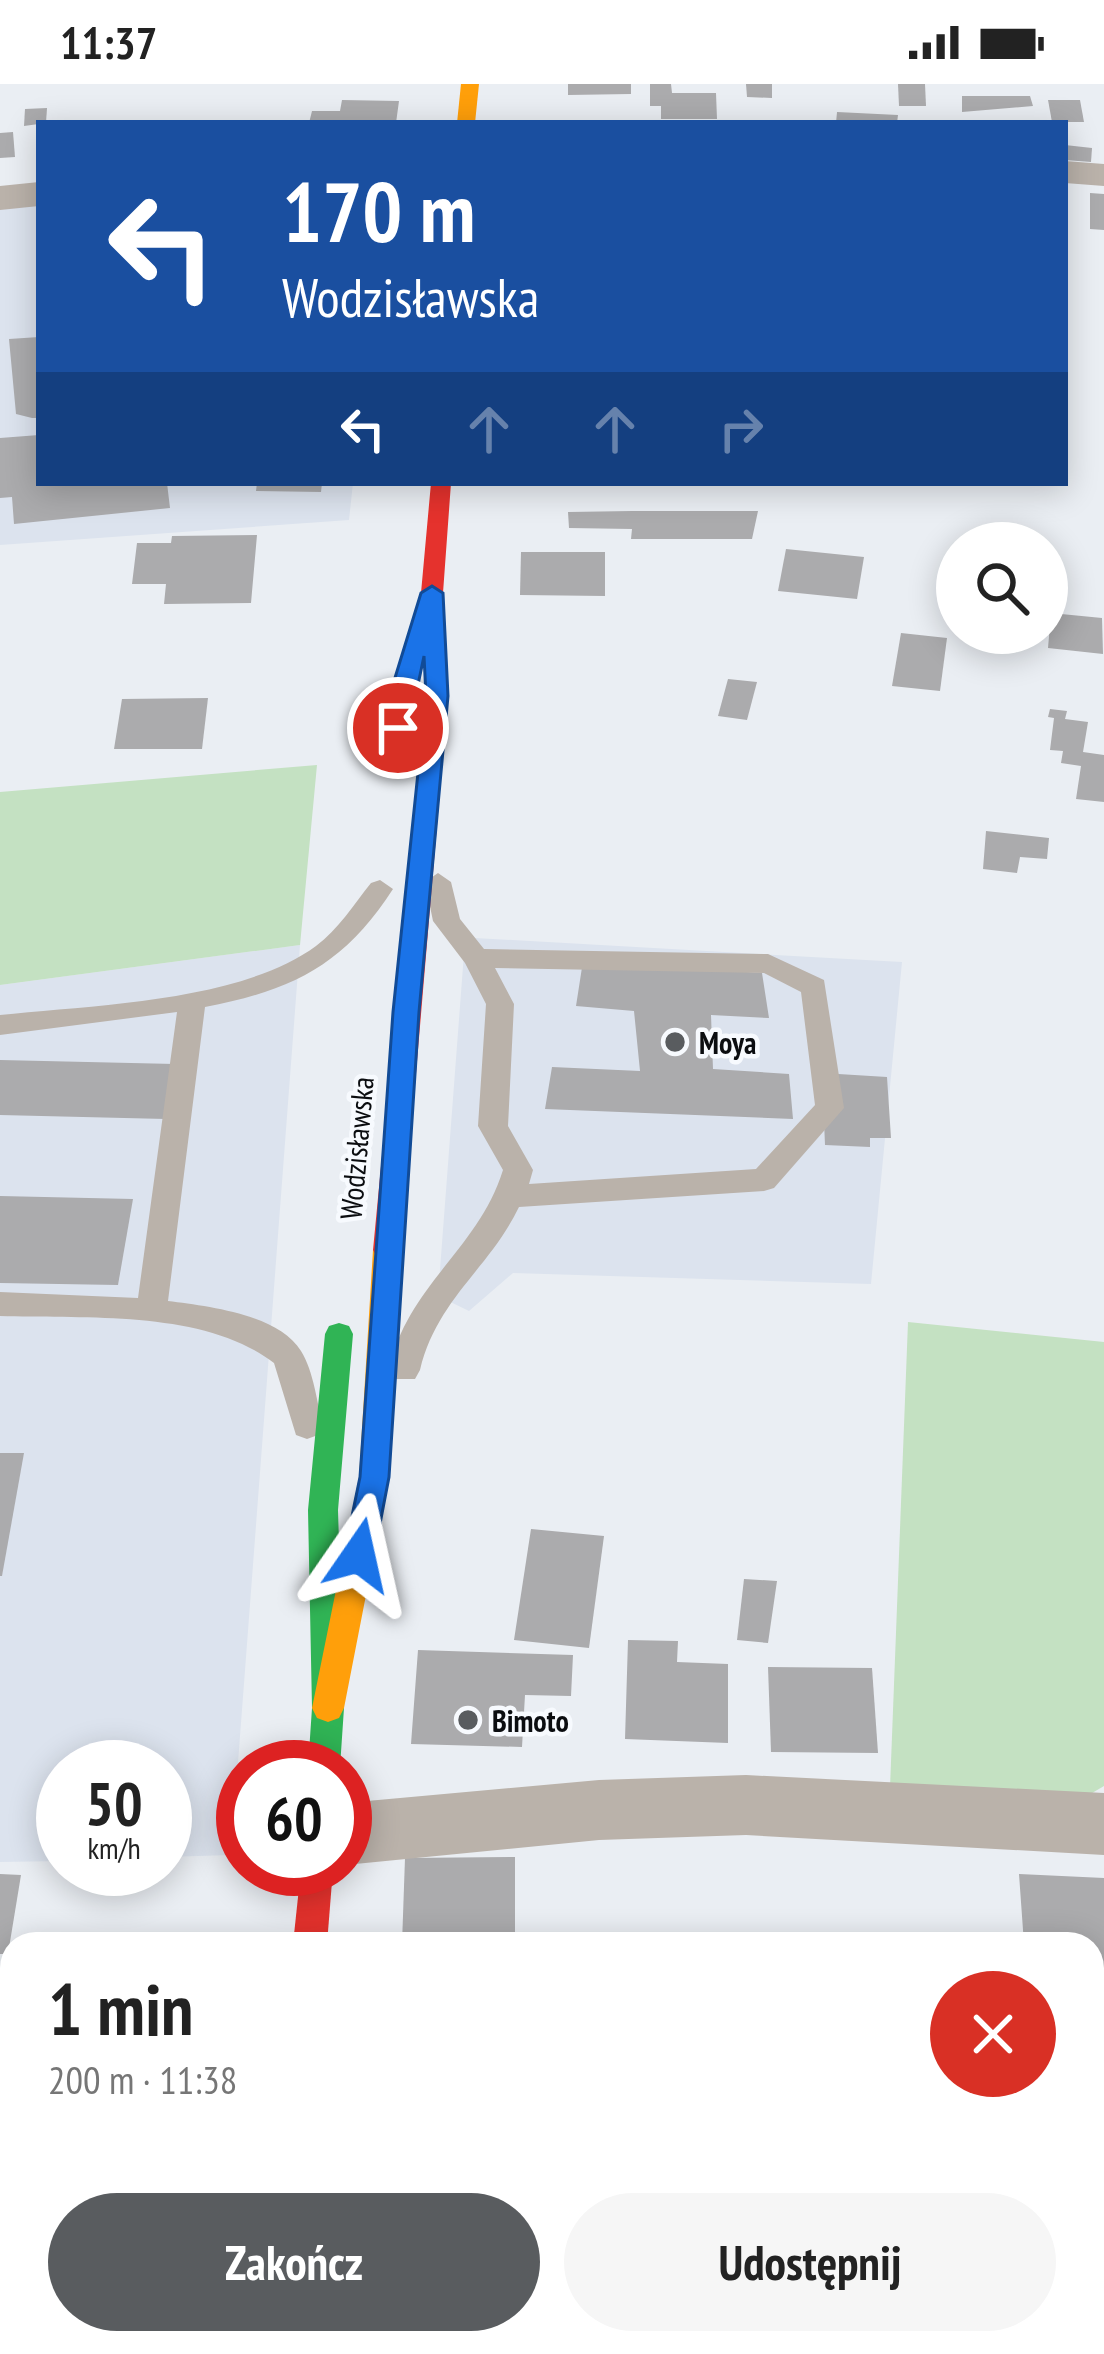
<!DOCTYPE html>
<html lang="pl">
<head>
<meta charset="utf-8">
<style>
	body { margin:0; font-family:"PT Sans Narrow",sans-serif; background:#f6f6f6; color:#222; height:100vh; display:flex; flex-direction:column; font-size:45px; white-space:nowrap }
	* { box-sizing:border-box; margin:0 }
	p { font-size:39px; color:#767676 }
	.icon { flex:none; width:66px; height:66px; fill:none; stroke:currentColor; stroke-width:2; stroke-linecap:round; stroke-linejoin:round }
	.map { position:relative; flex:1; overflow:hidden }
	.side { position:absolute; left:0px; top:1848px; width:1104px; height:423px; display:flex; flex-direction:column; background:#fff; border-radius:36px 36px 0 0; box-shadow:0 6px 30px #0003 }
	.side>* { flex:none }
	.guide { position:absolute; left:36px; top:36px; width:1032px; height:366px; border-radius:0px; box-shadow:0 6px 30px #0003; background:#1a4fa0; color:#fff; overflow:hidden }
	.buttons { position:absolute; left:936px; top:438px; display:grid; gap:24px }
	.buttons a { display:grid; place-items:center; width:132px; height:132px; border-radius:50%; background:#fff; box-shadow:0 6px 30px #0003; font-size:60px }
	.speed { position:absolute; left:36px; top:1656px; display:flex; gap:24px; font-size:60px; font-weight:700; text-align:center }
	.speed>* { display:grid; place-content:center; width:156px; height:156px; border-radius:50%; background:#fff; box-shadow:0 6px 30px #0003; line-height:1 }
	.speed small { font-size:30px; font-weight:400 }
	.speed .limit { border:18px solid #d22; background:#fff; color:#111 }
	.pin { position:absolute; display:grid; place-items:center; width:102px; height:102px; color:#fff; margin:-51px; border:6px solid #fff; border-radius:50%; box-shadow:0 3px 12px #0007 }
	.me { position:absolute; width:132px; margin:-66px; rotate:11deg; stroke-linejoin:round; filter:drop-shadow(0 0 9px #0008) }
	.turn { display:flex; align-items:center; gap:42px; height:252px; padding:0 48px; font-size:54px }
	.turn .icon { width:156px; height:156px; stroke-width:2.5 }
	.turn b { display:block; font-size:84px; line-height:102px }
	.lanes { display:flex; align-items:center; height:114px; padding:0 48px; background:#0003; justify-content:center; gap:60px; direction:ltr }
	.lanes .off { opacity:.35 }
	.round { display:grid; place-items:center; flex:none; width:126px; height:126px; border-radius:63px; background:#f6f6f6 }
	.headline { display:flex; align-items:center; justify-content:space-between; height:204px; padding:0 48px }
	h1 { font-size:72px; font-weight:600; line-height:90px }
	.primary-button { display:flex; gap:24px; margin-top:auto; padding:24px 48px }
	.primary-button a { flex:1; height:138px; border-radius:72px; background:#595c5f; color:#fff; font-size:48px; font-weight:600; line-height:138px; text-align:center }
	.primary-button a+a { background:#f6f6f6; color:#222 }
	.status { display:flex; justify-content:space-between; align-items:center; height:84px; padding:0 60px; background:#fff; direction:ltr }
	.status svg { height:33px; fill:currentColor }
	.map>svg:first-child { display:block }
</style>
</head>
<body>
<div class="status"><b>11:37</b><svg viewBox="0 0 49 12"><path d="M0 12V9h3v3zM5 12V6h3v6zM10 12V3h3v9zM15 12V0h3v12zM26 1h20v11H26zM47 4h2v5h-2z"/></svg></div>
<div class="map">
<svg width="1104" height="2270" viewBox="0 0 1104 2270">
	<rect width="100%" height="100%" fill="#eaeef3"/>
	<g fill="#dce3ee">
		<path d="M39,120V399H353L349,436L0,461V125Z"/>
		<path d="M466,843L475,854L902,878L871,1200L513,1189L469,1227L438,1212Z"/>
		<path d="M300,861L231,1771L165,1773V1683H63V1777L0,1778V901Z"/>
	</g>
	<g fill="#c4e1c2">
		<path d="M317,681L300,861L0,901V708Z"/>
		<path d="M908,1238L1104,1258V1702L1070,1722L890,1704Z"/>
		<path d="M347,2259H745V2270H346Z"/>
	</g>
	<g fill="#ababad">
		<path d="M568,0H631V10L568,11Z"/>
		<path d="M650,0H671L672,9H716L717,35H661V22H650Z"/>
		<path d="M746,0H772V14L747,13Z"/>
		<path d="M898,0H925L926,22H899Z"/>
		<path d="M962,12H1030L1033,22L962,28Z"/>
		<path d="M342,16L399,17L396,39H309L312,27H340Z"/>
		<path d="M1048,16H1080L1084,38H1052Z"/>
		<path d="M47,24L46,39L24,42L25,25Z"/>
		<path d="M837,28L898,31L897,39H836Z"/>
		<path d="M13,48L15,73L0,74V49Z"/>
		<path d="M1065,61L1092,64L1091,78L1065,76Z"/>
		<path d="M1090,109L1104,110V146L1090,145Z"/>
		<path d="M39,253V334H32L16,330L9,255Z"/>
		<path d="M39,351V399H167L170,424L14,440L12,413L0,414V354Z"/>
		<path d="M257,399H322L321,408L256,407Z"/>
		<path d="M632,427H758L752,455H631L632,445L569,444L568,428Z"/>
		<path d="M257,451L251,519L164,520L166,500H132L137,459H171L172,452Z"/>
		<path d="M786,465L864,473L857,515L778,507Z"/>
		<path d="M521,468H605V512L520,511Z"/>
		<path d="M1051,529L1102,534L1103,570L1048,564Z"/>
		<path d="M901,549L947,554L940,607L892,602Z"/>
		<path d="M728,595L757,598L747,636L718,632Z"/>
		<path d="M208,614L202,665H114L122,615Z"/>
		<path d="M1050,625L1067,627L1065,635L1088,638L1083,668L1104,671V718L1076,715L1081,682L1061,679L1063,667L1050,666L1054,634L1048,633Z"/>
		<path d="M986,747L1049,754L1047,775L1020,773L1017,789L983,785Z"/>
		<path d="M583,877L762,889L769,934L711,931L713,985L789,990L793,1035L545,1025L552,983L640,987L634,927L576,922Z"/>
		<path d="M0,976L175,980L166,1035L0,1031Z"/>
		<path d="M822,989L887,993L891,1054H870V1063L825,1061Z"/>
		<path d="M0,1112L133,1115L118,1201L0,1199Z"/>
		<path d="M0,1369H24L2,1492H0Z"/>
		<path d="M531,1445L604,1452L589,1564L514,1556Z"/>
		<path d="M744,1495L777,1497L768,1559L737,1556Z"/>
		<path d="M628,1556L678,1557L677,1578L728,1580V1659L625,1655Z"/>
		<path d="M418,1566L573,1571L571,1612L525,1611L522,1663L411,1660Z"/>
		<path d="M768,1583L872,1584L878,1669L771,1668Z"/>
		<path d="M515,1773V1860H402L405,1774Z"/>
		<path d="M0,1790L21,1791L8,1870H0Z"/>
		<path d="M1019,1790L1104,1794V1914H1092V1860H1024Z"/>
		<path d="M1092,1927H1104V1983L1092,1982Z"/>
		<rect x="0" y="2009" width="12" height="92"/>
		<path d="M915,2259H1000L1001,2270H915Z"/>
	</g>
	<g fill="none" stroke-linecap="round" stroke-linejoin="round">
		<g fill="#bab2aa" fill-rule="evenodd">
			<path d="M438,789L451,798L460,835L484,865L768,870L824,896L844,1024L774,1104L764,1107L519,1123C489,1185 437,1215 420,1286L415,1295H393L388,1286C410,1198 478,1166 503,1086L478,1042L486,920L465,879L433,837L425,798ZM495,884L764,889L801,908L815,1021L756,1085L529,1100L533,1086L508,1042L514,920Z"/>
			<path d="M380,796L393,805C344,881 293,906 205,923L168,1217C207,1222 278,1230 301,1267C314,1288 317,1319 323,1342L318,1351L307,1355L296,1351L274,1279C204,1225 85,1235 0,1232V1208L138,1214L177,928L0,951V931C92,921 240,918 316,862C338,846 354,820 371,799Z"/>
		</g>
		<g fill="#bab2aa" fill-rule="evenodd">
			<path d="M1065,77L1104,80V102L1065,99Z"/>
			<path d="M39,98V122L0,126V102Z"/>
			<path d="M746,1691L1104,1709V1771L746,1751L599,1756L345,1781V1719L599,1696Z"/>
			<rect x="0" y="2112" width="12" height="76"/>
		</g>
		<path fill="#30b455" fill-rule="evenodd" d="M339,1239L349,1242L353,1250L338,1426L344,1624L340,1683H308L312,1624L308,1426L325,1250L329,1242Z"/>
		<g fill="#ff9f0a" fill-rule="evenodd">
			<path d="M461,0H479L475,39H457Z"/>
			<path d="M387,1156L397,1159L401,1166L389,1393L344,1624L339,1634L328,1638L317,1634L312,1624L359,1393L373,1166L377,1159Z"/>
			<path d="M257,2259H293L291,2270H255Z"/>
		</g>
		<g fill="#e5322d" fill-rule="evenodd">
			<path d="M431,399H451L443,509L448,612L401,1166L397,1173H377L373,1166L426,612L421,509Z"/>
			<path d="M301,1785H333L327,1860H293Z"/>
		</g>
	</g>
	<path fill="#1a73e8" stroke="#114b97" stroke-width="3" d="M432,502L443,509L448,612L419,928L389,1393L374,1471L359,1483L344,1471L360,1393L393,928L426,612L424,572L409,644L398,652L386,644L390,610L421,509Z"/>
	<g fill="#595c5f" stroke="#f7fafe" stroke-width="4.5">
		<circle cx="675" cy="958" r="12"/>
		<circle cx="468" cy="1636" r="12"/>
	</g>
	<g text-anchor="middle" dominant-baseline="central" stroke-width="9" stroke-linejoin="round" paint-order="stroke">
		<g font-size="30" font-weight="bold" fill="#0b0d10" stroke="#f7fafe" text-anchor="start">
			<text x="699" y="958">Moya</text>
			<text x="492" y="1636">Bimoto</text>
		</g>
		<g font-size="30" fill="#0b0d10" stroke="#f7fafe">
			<text transform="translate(356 1064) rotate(-85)">Wodzisławska</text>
		</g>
	</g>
</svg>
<div class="buttons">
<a><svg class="icon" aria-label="search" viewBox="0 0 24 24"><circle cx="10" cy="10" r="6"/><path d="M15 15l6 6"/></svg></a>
</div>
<div class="speed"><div>50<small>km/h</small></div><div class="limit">60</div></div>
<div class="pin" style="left:398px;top:644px;background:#d93025"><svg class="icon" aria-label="arrive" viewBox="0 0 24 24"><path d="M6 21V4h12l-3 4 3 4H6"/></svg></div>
<svg class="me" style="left:359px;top:1471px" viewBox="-20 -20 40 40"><path d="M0-17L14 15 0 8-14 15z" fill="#1a73e8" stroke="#fff" stroke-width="4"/></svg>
<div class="guide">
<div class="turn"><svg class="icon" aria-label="left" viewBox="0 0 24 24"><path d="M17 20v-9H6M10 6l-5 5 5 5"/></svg><div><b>170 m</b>Wodzisławska</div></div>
<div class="lanes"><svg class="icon" aria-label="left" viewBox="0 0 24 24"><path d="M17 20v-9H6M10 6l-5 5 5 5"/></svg><svg class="icon off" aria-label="ahead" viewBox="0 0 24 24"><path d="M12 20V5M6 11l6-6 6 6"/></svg><svg class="icon off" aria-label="ahead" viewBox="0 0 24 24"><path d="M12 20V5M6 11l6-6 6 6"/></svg><svg class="icon off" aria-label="right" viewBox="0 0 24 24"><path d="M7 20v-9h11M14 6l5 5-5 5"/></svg></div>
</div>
<section class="side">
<div class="headline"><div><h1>1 min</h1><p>200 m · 11:38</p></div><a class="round" style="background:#d93025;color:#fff"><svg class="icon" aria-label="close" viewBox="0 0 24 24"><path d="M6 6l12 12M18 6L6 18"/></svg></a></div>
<div class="primary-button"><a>Zakończ</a><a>Udostępnij</a></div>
</section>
</div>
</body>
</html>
